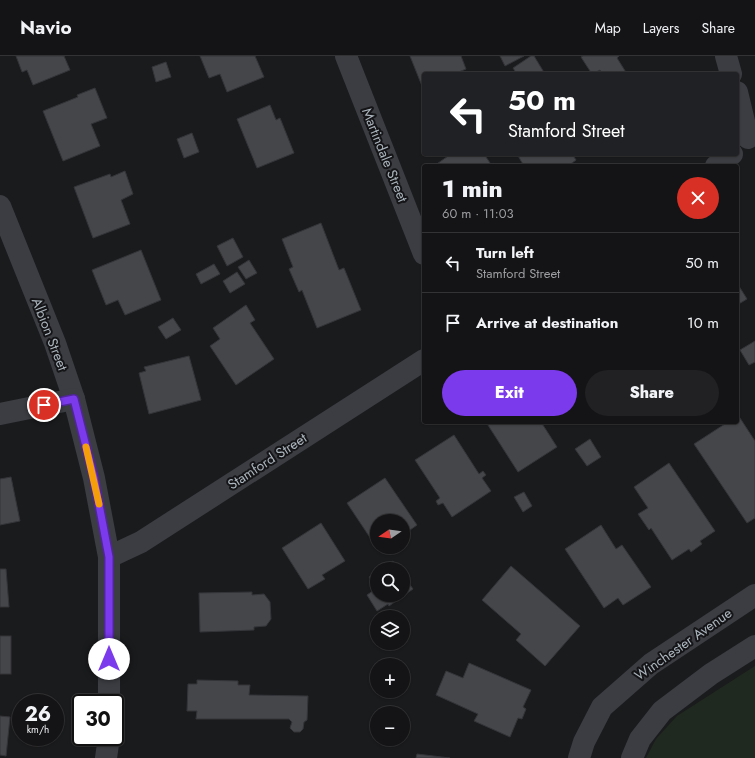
<!DOCTYPE html>
<html lang="en">
<head>
<meta charset="utf-8">
<style>
	body { margin:0; font-family:Jost,sans-serif; background:#212123; color:#f1f3f6; height:100vh; display:flex; flex-direction:column; font-size:15px; white-space:nowrap }
	* { box-sizing:border-box; margin:0 }
	p { font-size:13px; color:#9d9ea1 }
	.icon { flex:none; width:22px; height:22px; fill:none; stroke:currentColor; stroke-width:2; stroke-linecap:round; stroke-linejoin:round }
	.map { position:relative; flex:1; overflow:hidden }
	.side { position:absolute; left:422px; top:108px; width:317px; height:260px; display:flex; flex-direction:column; background:#141416; border-radius:4px; box-shadow:0 1px 3px #0004,0 0 0 1px #333335 }
	.side>* { flex:none }
	.guide { position:absolute; left:422px; top:16px; width:317px; height:84px; border-radius:4px; box-shadow:0 1px 3px #0004,0 0 0 1px #333335; background:#202124; color:#fff; overflow:hidden }
	.needle { width:26px; rotate:257deg }
	.buttons { position:absolute; left:370px; top:458px; display:grid; gap:8px }
	.buttons a { display:grid; place-items:center; width:40px; height:40px; border-radius:50%; background:#141416; box-shadow:0 1px 3px #0004,0 0 0 1px #333335; font-size:20px }
	.speed { position:absolute; left:12px; top:638px; display:flex; gap:8px; font-size:20px; font-weight:700; text-align:center }
	.speed>* { display:grid; place-content:center; width:52px; height:52px; border-radius:50%; background:#141416; box-shadow:0 1px 3px #0004,0 0 0 1px #333335; line-height:1 }
	.speed small { font-size:10px; font-weight:400 }
	.speed .limit { border:2px solid #111; border-radius:6px; background:#fff; color:#111 }
	.pin { position:absolute; display:grid; place-items:center; width:34px; height:34px; color:#fff; margin:-17px; border:2px solid #fff; border-radius:50%; box-shadow:0 1px 4px #0007 }
	.me { position:absolute; width:44px; margin:-22px; rotate:0deg; stroke-linejoin:round; filter:drop-shadow(0 0 3px #0008) }
	.turn { display:flex; align-items:center; gap:14px; height:84px; padding:0 20px; font-size:18px }
	.turn .icon { width:52px; height:52px; stroke-width:2.5 }
	.turn b { display:block; font-size:28px; line-height:34px }
	.round { display:grid; place-items:center; flex:none; width:42px; height:42px; border-radius:21px; background:#212123 }
	.summary { display:flex; align-items:center; justify-content:space-between; height:68px; padding:0 20px }
	h1 { font-size:24px; font-weight:800; line-height:30px }
	.button { display:flex; gap:8px; margin-top:auto; padding:8px 20px }
	.button a { flex:1; height:46px; border-radius:24px; background:#7c3aed; color:#fff; font-size:16px; font-weight:800; line-height:46px; text-align:center }
	.button a+a { background:#212123; color:#f1f3f6 }
	ul { padding:0; list-style:none }
	li { display:flex; align-items:center; gap:12px; height:60px; padding:0 20px; border-top:1px solid #333335 }
	li div { flex:1 }
	li b { display:block; font-size:15px }
	li em { font-style:normal }
	header { display:flex; align-items:center; gap:24px; box-sizing:border-box; height:56px; padding:0 20px; background:#141416; border-bottom:1px solid #333335 }
	header strong { font-size:19px }
	nav { display:flex; gap:22px; margin-inline-start:auto; font-size:14px }
	.map>svg:first-child { display:block }
</style>
</head>
<body>
<header>
<strong>Navio</strong>
<nav><a>Map</a><a>Layers</a><a>Share</a></nav>
</header>
<div class="map">
<svg width="755" height="702" viewBox="0 0 755 702">
	<rect width="100%" height="100%" fill="#1a1b1d"/>
	<path fill="#20291f" d="M755,610V702H646L656,683L677,660Z"/>
	<g fill="#44464a" stroke="#343539">
		<path d="M16,0H64L70,14L33,29L27,14L22,16Z"/>
		<path d="M200,0H255L264,21L227,36L220,18L209,22Z"/>
		<path d="M410,0H461L466,13L454,18H424V30H422Z"/>
		<path d="M500,0H524L505,10Z"/>
		<path d="M531,0H534L545,18H517L513,12Z"/>
		<path d="M583,0H619L617,2L627,18L629,16L630,18H603L600,14L592,18L581,1Z"/>
		<path d="M166,6L171,21L156,26L152,11Z"/>
		<path d="M95,32L107,62L91,68L100,90L63,105L43,55L78,41L77,39Z"/>
		<path d="M270,49L276,64L280,62L294,97L257,112L237,63Z"/>
		<path d="M192,77L199,96L184,102L177,83Z"/>
		<path d="M451,98H484L492,110H434Z"/>
		<path d="M517,98H572L576,104L568,110H524Z"/>
		<path d="M125,115L133,138L121,144L130,168L93,182L74,131L110,118L111,121Z"/>
		<path d="M321,167L339,214L344,212L361,254L317,272L302,234L299,236L289,213L293,211L282,183Z"/>
		<path d="M233,182L243,201L227,210L217,190Z"/>
		<path d="M141,194L161,244L125,259L118,244L106,249L92,214Z"/>
		<path d="M249,204L257,217L246,223L238,211Z"/>
		<path d="M214,208L220,218L201,228L196,218Z"/>
		<path d="M237,216L245,228L230,237L223,225Z"/>
		<path d="M737,227L747,243L737,249Z"/>
		<path d="M246,249L255,264L250,267L274,303L236,329L210,290L220,283L213,272Z"/>
		<path d="M173,262L181,274L166,283L158,271Z"/>
		<path d="M755,285V306L749,309L740,294Z"/>
		<path d="M189,300L201,344L149,358L139,317L146,315L144,311Z"/>
		<path d="M738,359L755,385V462L747,467L694,388L728,366H737Z"/>
		<path d="M486,366H541L557,391L518,416Z"/>
		<path d="M454,379L479,418L483,415L486,419L482,422L491,435L452,461L443,447L438,449L436,445L440,442L415,404Z"/>
		<path d="M590,383L601,401L587,410L575,393Z"/>
		<path d="M669,407L715,475L700,485L702,488L691,496L689,493L672,504L651,472L649,474L638,458L648,452L634,431Z"/>
		<path d="M11,421L20,465L0,469V423Z"/>
		<path d="M385,422L417,469L403,479V465H377V491H385L379,495L347,447Z"/>
		<path d="M524,436L532,450L523,456L514,441Z"/>
		<path d="M321,467L345,505L322,519L325,523L308,533L282,492Z"/>
		<path d="M601,469L616,493L622,489L651,531L623,549L618,542L604,552L565,493Z"/>
		<path d="M393,505L399,513H381Z"/>
		<path d="M511,510L580,570L545,610L516,584L521,578L482,544Z"/>
		<path d="M0,513H6L9,551H0Z"/>
		<path d="M377,516V532L369,521Z"/>
		<path d="M403,519L413,533L389,550L388,548L377,555L367,539L377,532V539H403Z"/>
		<path d="M252,536V539L264,538L270,546L271,563L266,570L254,571V574L200,576L199,537Z"/>
		<rect x="0" y="580" width="11" height="38"/>
		<path d="M469,607L531,634L523,651L526,653L522,663L518,662L510,681L474,665L478,658L436,639L446,615L463,622Z"/>
		<path d="M197,624L238,625V629H250L249,639L308,640L307,664L304,666L303,673L300,676H294L290,672L292,666L289,663H196L197,655H187L188,628H197Z"/>
		<path d="M0,660L10,661L6,700L0,699Z"/>
		<path d="M417,698L450,702H416Z"/>
	</g>
	<g fill="none" stroke-linecap="round" stroke-linejoin="round">
		<g stroke="#3b3d42" stroke-width="22">
			<path d="M346,0L424,198"/>
			<path d="M726,0L731,18"/>
			<path d="M737,36L748,82"/>
			<path d="M716,110L732,98"/>
			<path d="M0,150L55,287L74,343L94,422L109,501V647"/>
			<path d="M0,358L74,343"/>
			<path d="M109,501L141,486L424,304"/>
			<path d="M106,702L109,681"/>
			<path d="M579,702L584,686L602,651L651,608L755,539"/>
			<path d="M632,702L640,683L662,655L711,618L755,590"/>
		</g>
	</g>
	<g fill="none" stroke-linecap="round" stroke-linejoin="round">
		<g stroke="#51269a" stroke-width="10">
			<path id="route" d="M44,349L74,343L94,422L109,501V603"/>
		</g>
		<use href="#route" stroke="#7c3aed" stroke-width="7"/>
		<path stroke="#f59e0b" stroke-width="7" d="M86,391L99,448"/>
	</g>
	<g text-anchor="middle" dominant-baseline="central" stroke-width="4" stroke-linejoin="round" paint-order="stroke">
		<g font-size="14" fill="#abb5bd" stroke="#151518">
			<text transform="translate(385 99) rotate(68)">Martindale Street</text>
			<text transform="translate(50 278) rotate(69)">Albion Street</text>
			<text transform="translate(267 405) rotate(-33)">Stamford Street</text>
			<text transform="translate(683 588) rotate(-35)">Winchester Avenue</text>
		</g>
	</g>
</svg>
<div class="buttons">
<a><svg class="needle" viewBox="-14 -14 28 28"><path d="M0-13l5 13h-10z" fill="#e53935"/><path d="M0 13l5-13h-10z" fill="#9d9ea1"/></svg></a>
<a><svg class="icon" aria-label="search" viewBox="0 0 24 24"><circle cx="10" cy="10" r="6"/><path d="M15 15l6 6"/></svg></a>
<a><svg class="icon" aria-label="layers" viewBox="0 0 24 24"><path d="M12 4l9 5-9 5-9-5zM3 14l9 5 9-5"/></svg></a>
<a>+</a>
<a>−</a>
</div>
<div class="speed"><div>26<small>km/h</small></div><div class="limit">30</div></div>
<div class="pin" style="left:44px;top:349px;background:#d93025"><svg class="icon" aria-label="arrive" viewBox="0 0 24 24"><path d="M6 21V4h12l-3 4 3 4H6"/></svg></div>
<svg class="me" style="left:109px;top:603px" viewBox="-20 -20 40 40"><circle r="19" fill="#fff"/><path d="M0-13L10 11 0 6-10 11z" fill="#7c3aed"/></svg>
<div class="guide">
<div class="turn"><svg class="icon" aria-label="left" viewBox="0 0 24 24"><path d="M17 20v-9H6M10 6l-5 5 5 5"/></svg><div><b>50 m</b>Stamford Street</div></div>
</div>
<section class="side">
<div class="summary"><div><h1>1 min</h1><p>60 m · 11:03</p></div><a class="round" style="background:#d93025;color:#fff"><svg class="icon" aria-label="close" viewBox="0 0 24 24"><path d="M6 6l12 12M18 6L6 18"/></svg></a></div>
<ul>
<li><svg class="icon" aria-label="left" viewBox="0 0 24 24"><path d="M17 20v-9H6M10 6l-5 5 5 5"/></svg><div><b>Turn left</b><p>Stamford Street</p></div><em>50 m</em></li>
<li><svg class="icon" aria-label="arrive" viewBox="0 0 24 24"><path d="M6 21V4h12l-3 4 3 4H6"/></svg><div><b>Arrive at destination</b></div><em>10 m</em></li>
</ul>
<div class="button"><a>Exit</a><a>Share</a></div>
</section>
</div>
</body>
</html>
